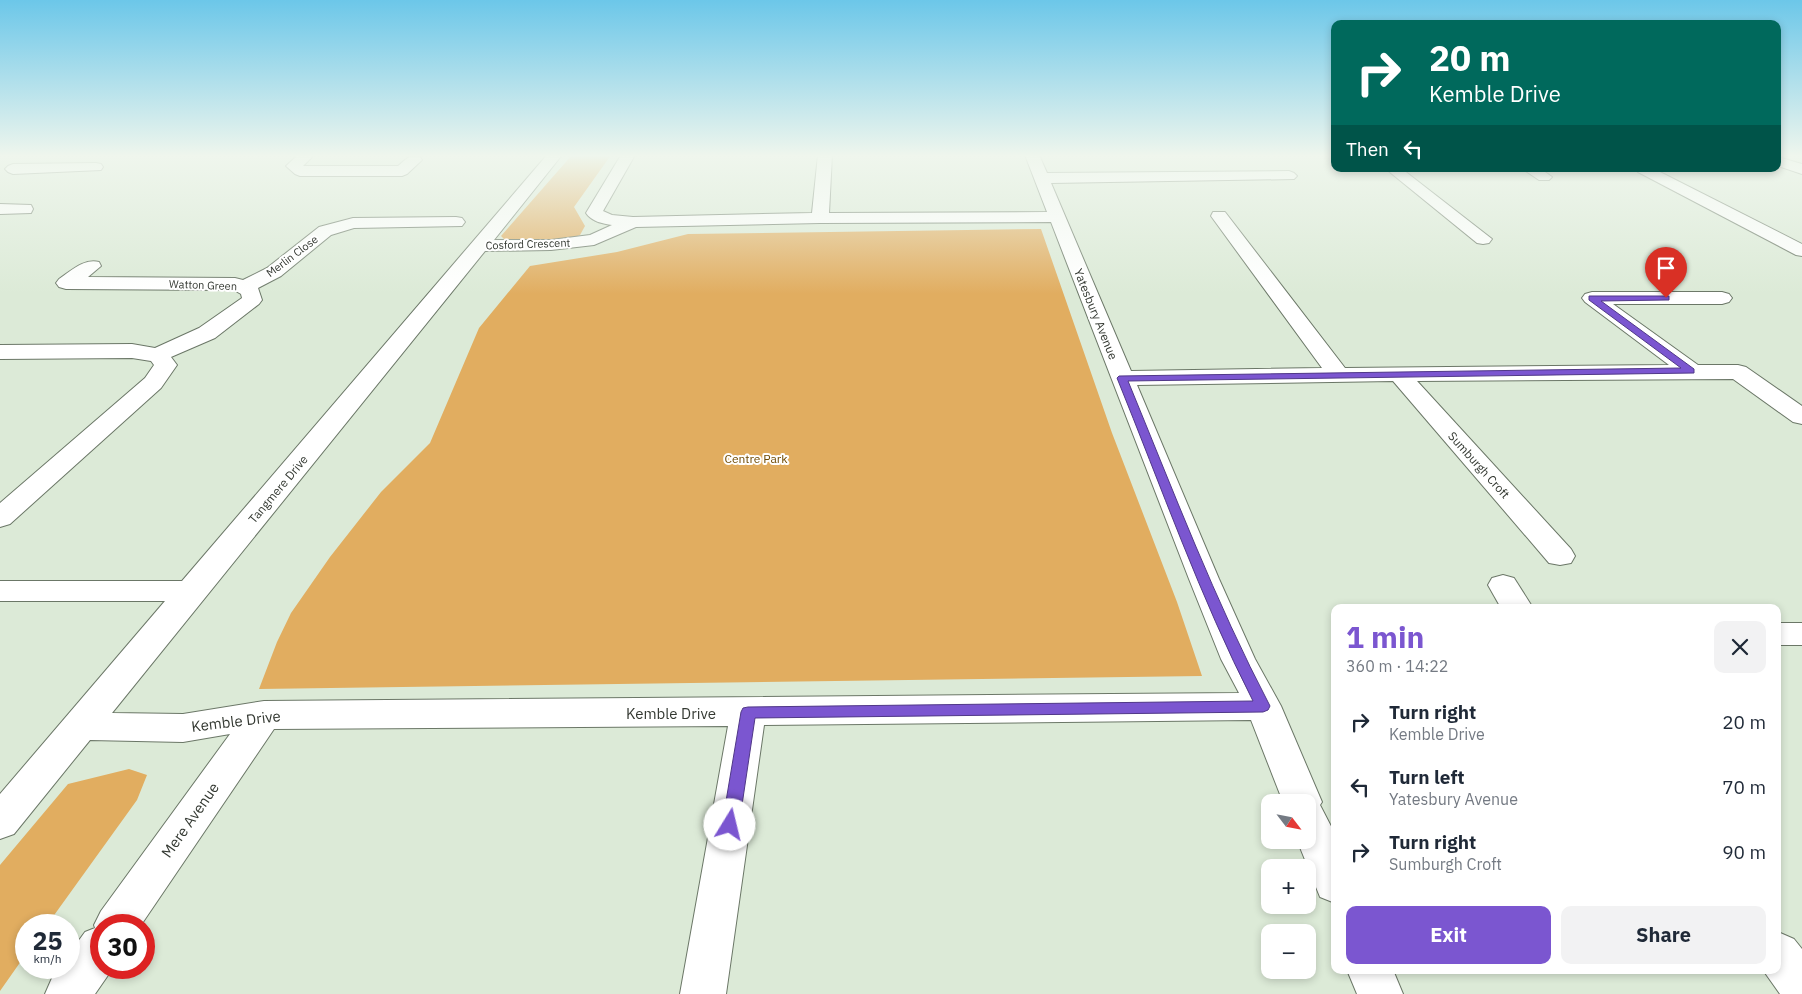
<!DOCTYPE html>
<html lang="en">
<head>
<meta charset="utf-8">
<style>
	body { margin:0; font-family:"IBM Plex Sans",sans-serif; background:#f2f2f3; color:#1f2937; height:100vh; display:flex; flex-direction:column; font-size:19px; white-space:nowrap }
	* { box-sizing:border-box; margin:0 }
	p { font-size:16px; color:#747a83 }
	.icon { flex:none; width:28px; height:28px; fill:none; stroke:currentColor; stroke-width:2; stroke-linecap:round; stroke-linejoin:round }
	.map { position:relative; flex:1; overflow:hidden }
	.panel { position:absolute; left:1331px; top:604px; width:450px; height:370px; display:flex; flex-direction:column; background:#fff; border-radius:10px; box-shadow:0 2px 8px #0003 }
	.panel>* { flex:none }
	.top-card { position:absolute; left:1331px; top:20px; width:450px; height:152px; border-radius:10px; box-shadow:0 2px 8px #0003; background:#00695c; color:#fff; overflow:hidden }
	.needle { width:32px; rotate:122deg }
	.controls { position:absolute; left:1261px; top:794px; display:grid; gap:10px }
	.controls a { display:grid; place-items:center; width:55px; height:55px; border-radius:10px; background:#fff; box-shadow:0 2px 8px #0003; font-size:25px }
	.speed { position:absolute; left:15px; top:914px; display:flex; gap:10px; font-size:25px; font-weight:700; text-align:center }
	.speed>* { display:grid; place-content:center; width:65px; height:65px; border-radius:50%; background:#fff; box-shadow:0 2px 8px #0003; line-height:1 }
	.speed small { font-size:12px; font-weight:400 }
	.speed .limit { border:8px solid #d22; background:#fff; color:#111 }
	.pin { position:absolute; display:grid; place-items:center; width:42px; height:42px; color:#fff; margin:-51px -21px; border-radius:50% 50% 50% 0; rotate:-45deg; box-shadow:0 0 5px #0007 }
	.pin .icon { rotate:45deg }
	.me { position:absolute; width:55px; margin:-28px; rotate:9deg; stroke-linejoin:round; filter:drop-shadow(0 0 4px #0008) }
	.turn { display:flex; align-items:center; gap:18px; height:105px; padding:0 15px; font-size:22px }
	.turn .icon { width:65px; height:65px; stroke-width:2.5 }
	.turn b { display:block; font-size:35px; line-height:42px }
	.then { display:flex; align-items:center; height:48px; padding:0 15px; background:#0003; gap:10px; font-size:19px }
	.round { display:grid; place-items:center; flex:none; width:52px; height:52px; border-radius:10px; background:#f2f2f3 }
	.head { display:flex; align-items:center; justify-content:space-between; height:85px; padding:0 15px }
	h1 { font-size:30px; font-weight:700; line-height:38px; color:#7b56d0 }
	.primary-button { display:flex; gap:10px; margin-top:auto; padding:10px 15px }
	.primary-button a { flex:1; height:58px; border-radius:10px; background:#7b56d0; color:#fff; font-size:20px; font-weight:700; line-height:58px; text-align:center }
	.primary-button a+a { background:#f2f2f3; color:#1f2937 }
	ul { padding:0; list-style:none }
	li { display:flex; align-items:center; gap:15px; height:65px; padding:0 15px }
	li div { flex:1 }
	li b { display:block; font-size:19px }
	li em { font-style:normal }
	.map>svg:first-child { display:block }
</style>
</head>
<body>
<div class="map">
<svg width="1802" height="994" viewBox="0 0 1802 994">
	<rect width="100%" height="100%" fill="#dcead7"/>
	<g fill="#e1ad60">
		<path d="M572,155H611L574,207L585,226L580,235L565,241H506L501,236Z"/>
		<path d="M1041,229L1112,433L1177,602L1202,676L259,689L277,642L291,613L330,557L381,492L430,443L479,328L530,266L617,252L688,234Z"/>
		<path d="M129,769L147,775L137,800L47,925H26V954L0,991V865L68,784Z"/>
	</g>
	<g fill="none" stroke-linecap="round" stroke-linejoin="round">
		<g stroke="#6b7767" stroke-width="2">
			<g id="minor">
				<path d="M298,155H314L303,166H398C405,160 410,154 420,157L422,160L407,174L402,176H300L295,174L286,166Z"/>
				<path d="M547,155H562L494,240H551L590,235L612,225C603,224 591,221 586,213L621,155H635L603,211L612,215L633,217L812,213L818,155H832L829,213L1047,212L1025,155H1039L1047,173L1289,171L1294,173L1297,176L1294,179L1051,183L1131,371L1322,368L1211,216L1213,212H1225L1345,368L1669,365L1585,302L1582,298L1585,294L1592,292H1722L1729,294L1732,298L1729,302L1722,304H1613L1698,365H1738L1746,367L1802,406V424L1793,422L1733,379L1417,381L1571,549L1575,556L1571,563L1560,565L1549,563L1393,381L1137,385L1219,579L1255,659L1281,706L1322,802L1320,805L1335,834V903L1320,897L1297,840H1308V802H1283L1251,720L764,725L726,994H680L728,726L274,729L141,925H101V968H113L95,994H45L52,978L59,968H69V954L85,932L95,928L94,925L101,911L230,734L183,742L90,740L14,834L0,839V794L165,601H0V581H182ZM1051,222L1189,579L1221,659L1239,693L264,701L183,714L112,713L485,251L551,250L594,245L636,227L820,223Z"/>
				<path d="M1778,157L1802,164V174L1778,166Z"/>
				<path d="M96,163L101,164L103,167L101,170L13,174L8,172L5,169L8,166L13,164Z"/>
				<path d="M1386,169H1402L1492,239L1489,243L1483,244L1477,243Z"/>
				<path d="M1523,169H1541L1552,177L1549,180H1539Z"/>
				<path d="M1635,169H1654L1802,244V256L1796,255L1638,172Z"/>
				<path d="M0,204L31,205L33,209L31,213L0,214Z"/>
				<path d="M456,217L462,218L465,222L462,226L354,228L331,235L281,276L258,288L262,300L259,304L215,338L171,357L177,365L161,388L10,524L0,527V503L145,378L154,365L151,361L132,358L0,359V345L132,344L155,348L199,328L242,298L241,294L234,290L66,289L59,287L56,283L59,279C71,271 84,258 99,262L101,266L88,277L235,278L243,280L267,268L319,227L353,218Z"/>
				<path d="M1503,575L1514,578L1533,608H1501L1488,585L1492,578Z"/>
				<rect x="1778" y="623" width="24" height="22"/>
				<path d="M1778,932L1794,939L1802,949V994H1780L1763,970H1778Z"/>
				<path d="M1347,970H1393L1403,994H1357Z"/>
			</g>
		</g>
		<use href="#minor" fill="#fff" fill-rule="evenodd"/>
	</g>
	<linearGradient id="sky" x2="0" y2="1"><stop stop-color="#6cc7e9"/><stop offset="0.53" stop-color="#eff6ed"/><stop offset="1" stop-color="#eff6ed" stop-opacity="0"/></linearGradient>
	<rect width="1802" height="294" fill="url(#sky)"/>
	<path fill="#7b56d0" stroke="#503887" d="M1589,296H1669V300H1666L1601,301L1694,369V373L1128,381C1173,490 1215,601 1270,706L1268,710L1263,712L755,718L739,825L736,830L730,832L724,830L722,825L741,712L743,708L748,707L1253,701C1200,597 1161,486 1117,378L1119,376L1681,368L1589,300Z"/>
	<g text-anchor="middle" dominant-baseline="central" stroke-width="4" stroke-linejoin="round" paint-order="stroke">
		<g font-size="11" fill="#343932" stroke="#fff">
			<text transform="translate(528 244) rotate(-2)">Cosford Crescent</text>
			<text transform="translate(292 256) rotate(-37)">Merlin Close</text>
			<text transform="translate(203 285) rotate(2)">Watton Green</text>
		</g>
		<g font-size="12" fill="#343932" stroke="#fff">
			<text transform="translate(1096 314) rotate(68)">Yatesbury Avenue</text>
			<text transform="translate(1479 465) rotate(48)">Sumburgh Croft</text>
			<text transform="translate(278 489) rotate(-50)">Tangmere Drive</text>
		</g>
		<g font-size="12" fill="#6e4901" stroke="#fff">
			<text x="756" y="458">Centre Park</text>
		</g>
		<g font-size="15" fill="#343932" stroke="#fff">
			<text x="671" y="713">Kemble Drive</text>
			<text transform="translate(236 721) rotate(-7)">Kemble Drive</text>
			<text transform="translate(190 820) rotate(-55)">Mere Avenue</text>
		</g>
	</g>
</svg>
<div class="controls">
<a><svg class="needle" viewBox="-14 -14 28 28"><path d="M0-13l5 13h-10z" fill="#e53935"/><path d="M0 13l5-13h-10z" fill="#747a83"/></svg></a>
<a>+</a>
<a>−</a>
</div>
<div class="speed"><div>25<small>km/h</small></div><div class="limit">30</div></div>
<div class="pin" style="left:1666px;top:298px;background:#d93025"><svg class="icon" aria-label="arrive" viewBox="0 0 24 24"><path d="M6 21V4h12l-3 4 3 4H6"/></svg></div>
<svg class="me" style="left:730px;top:825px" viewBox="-20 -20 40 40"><circle r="19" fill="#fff"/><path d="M0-13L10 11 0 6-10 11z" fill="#7b56d0"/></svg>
<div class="top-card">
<div class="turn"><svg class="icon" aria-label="right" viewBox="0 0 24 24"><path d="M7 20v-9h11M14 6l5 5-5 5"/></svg><div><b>20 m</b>Kemble Drive</div></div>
<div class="then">Then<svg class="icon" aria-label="left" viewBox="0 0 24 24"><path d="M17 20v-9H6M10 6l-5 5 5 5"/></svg></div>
</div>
<section class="panel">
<div class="head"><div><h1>1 min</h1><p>360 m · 14:22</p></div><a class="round"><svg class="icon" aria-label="close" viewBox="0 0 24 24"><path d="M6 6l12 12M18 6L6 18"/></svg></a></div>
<ul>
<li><svg class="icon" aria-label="right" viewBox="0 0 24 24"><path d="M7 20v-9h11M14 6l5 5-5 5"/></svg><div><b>Turn right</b><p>Kemble Drive</p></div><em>20 m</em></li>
<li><svg class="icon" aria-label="left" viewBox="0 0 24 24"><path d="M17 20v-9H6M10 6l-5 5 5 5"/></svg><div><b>Turn left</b><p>Yatesbury Avenue</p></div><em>70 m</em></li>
<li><svg class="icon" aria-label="right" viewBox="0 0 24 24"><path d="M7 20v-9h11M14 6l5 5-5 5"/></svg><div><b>Turn right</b><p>Sumburgh Croft</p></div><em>90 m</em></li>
</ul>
<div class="primary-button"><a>Exit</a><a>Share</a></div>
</section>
</div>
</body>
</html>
